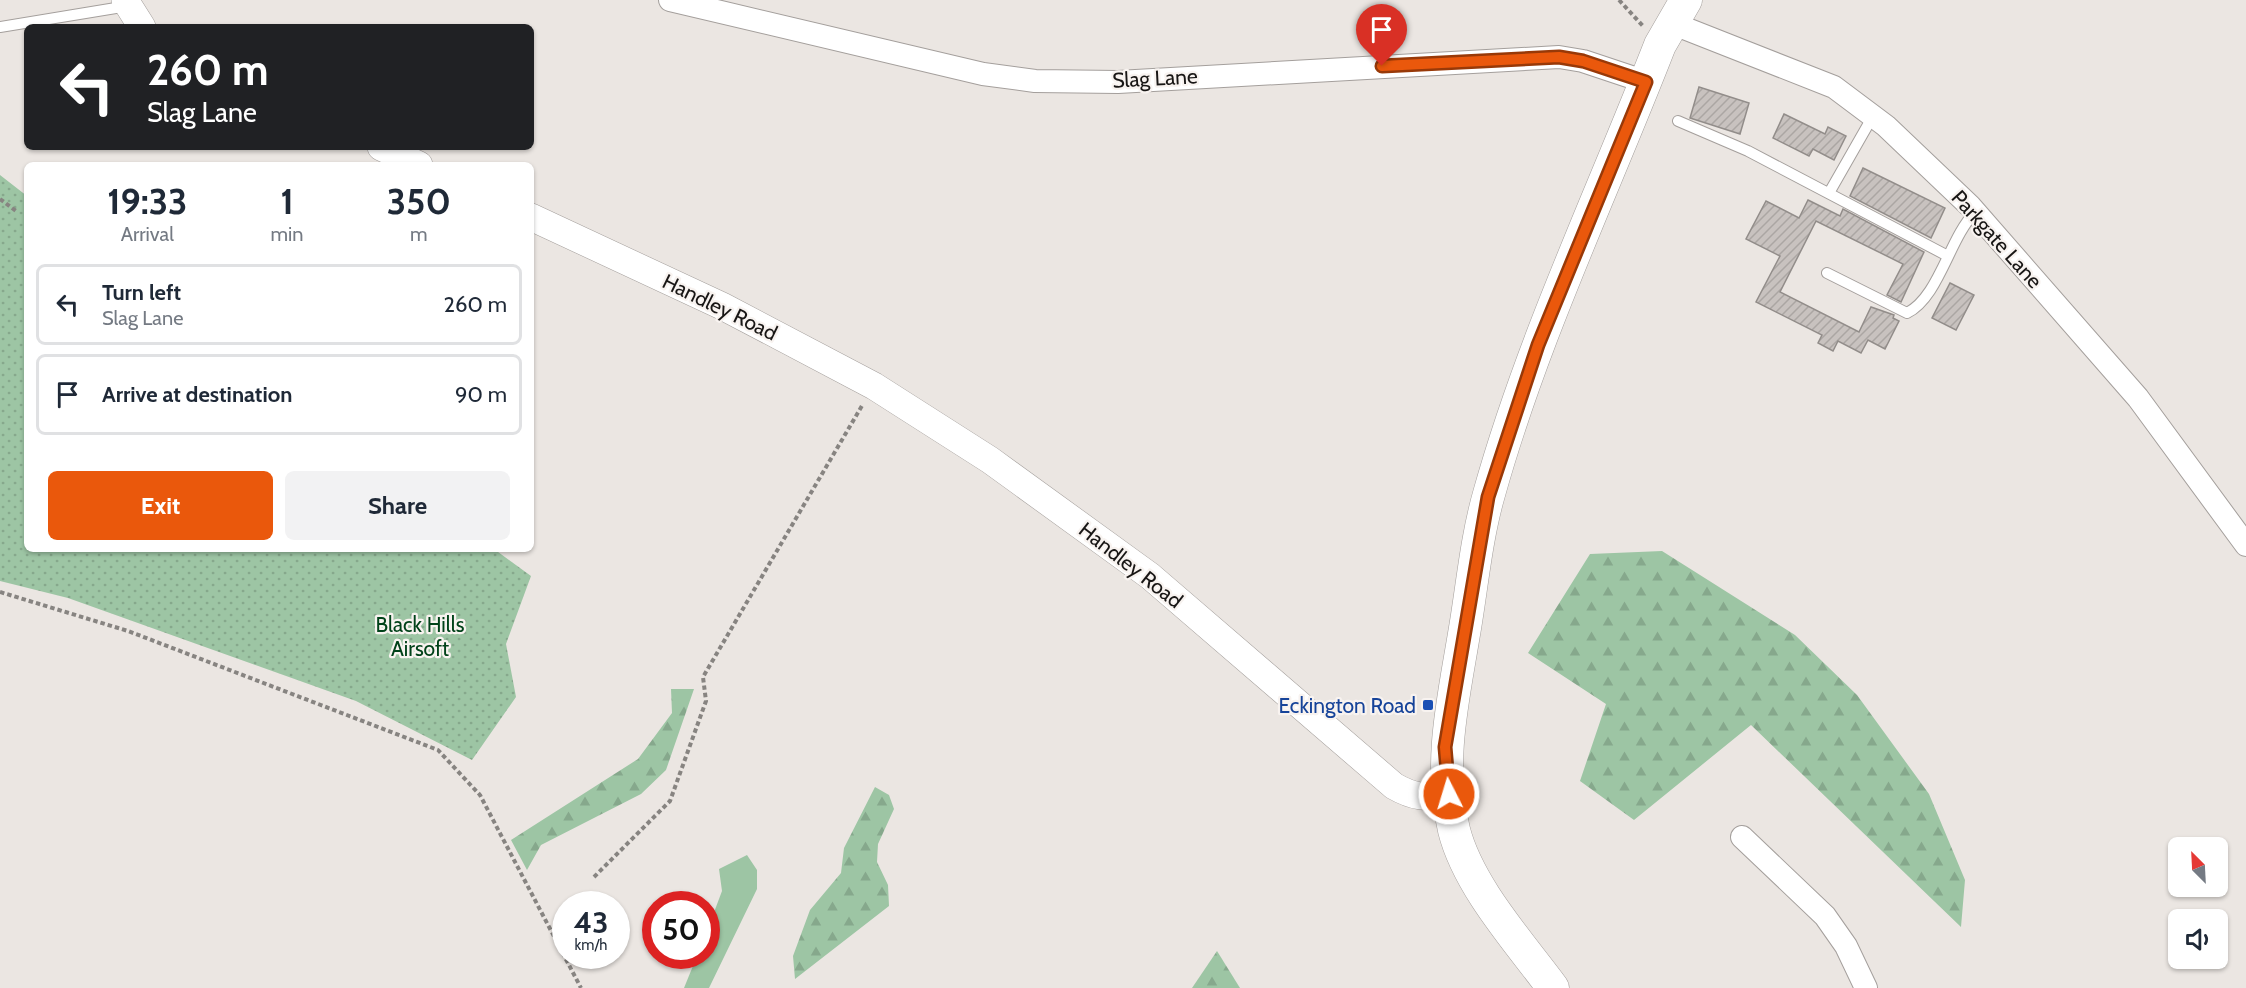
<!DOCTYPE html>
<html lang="en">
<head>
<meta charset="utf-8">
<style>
	body { margin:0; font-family:Cabin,sans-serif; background:#f2f2f3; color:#1f2937; height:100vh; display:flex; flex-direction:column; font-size:22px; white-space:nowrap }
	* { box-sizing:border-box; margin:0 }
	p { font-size:20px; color:#747a83 }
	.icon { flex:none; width:33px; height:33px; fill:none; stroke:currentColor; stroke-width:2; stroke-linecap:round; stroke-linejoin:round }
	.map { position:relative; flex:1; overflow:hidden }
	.panel { position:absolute; left:24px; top:162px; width:510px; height:390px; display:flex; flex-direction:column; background:#fff; border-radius:9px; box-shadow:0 2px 4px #0004 }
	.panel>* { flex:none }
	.top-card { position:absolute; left:24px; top:24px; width:510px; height:126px; border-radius:9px; box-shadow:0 2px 4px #0004; background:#202124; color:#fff; overflow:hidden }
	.needle { width:39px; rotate:336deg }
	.fabs { position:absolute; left:2168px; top:837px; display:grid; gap:12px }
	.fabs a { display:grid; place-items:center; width:60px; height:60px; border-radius:9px; background:#fff; box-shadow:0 2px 4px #0004; font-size:30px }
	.speed { position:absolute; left:552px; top:891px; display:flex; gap:12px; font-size:30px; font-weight:700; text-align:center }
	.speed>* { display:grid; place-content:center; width:78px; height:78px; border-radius:50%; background:#fff; box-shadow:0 2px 4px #0004; line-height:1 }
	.speed small { font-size:15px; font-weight:400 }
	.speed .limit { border:9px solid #d22; background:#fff; color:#111 }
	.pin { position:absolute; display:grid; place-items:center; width:51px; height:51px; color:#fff; margin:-62px -26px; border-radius:50% 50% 50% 0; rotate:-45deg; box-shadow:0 0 6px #0007 }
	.pin .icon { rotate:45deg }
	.me { position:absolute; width:66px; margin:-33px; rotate:355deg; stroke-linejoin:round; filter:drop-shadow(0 0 4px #0008) }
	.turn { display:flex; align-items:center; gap:21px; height:126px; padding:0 24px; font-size:27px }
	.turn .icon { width:78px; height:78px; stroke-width:2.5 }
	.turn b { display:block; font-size:42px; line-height:51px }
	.eta { display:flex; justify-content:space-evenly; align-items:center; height:102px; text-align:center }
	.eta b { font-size:36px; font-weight:700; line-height:42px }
	.cta { display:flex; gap:12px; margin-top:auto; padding:12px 24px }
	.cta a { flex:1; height:69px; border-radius:9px; background:#ea580c; color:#fff; font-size:24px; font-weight:700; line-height:69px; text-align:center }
	.cta a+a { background:#f2f2f3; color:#1f2937 }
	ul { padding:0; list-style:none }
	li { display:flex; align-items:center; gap:18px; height:81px; margin:0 12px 9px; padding:0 12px; border:3px solid #e0e1e3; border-radius:9px }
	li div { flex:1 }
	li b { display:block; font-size:22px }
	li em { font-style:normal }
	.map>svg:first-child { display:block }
</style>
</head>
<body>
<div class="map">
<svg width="2246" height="988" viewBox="0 0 2246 988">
	<defs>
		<pattern id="forest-firs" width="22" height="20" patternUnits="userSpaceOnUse" patternTransform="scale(1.5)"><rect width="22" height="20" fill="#9dc5a4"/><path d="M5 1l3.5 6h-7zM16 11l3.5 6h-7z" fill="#86a88c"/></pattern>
		<pattern id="park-dots" width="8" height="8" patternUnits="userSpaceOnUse" patternTransform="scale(1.5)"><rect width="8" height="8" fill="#9dc5a4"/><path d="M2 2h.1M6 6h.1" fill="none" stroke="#86a88c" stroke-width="1.8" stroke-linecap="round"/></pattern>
		<pattern id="building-hatch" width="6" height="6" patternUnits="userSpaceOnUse" patternTransform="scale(1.5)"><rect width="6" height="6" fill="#c8c2bf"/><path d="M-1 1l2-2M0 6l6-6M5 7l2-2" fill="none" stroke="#aba6a3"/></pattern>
	</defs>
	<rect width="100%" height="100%" fill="#ebe6e2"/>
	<path fill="#9dc5a4" d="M747,855L757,870V889L709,988H684L697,956H706L707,931L722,891L719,869Z"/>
	<g fill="url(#forest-firs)">
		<path d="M1662,551L1795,635L1857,695L1929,794L1965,880L1961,927L1751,725L1634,820L1580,781L1606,704L1528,653L1590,554Z"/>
		<path d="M671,689H694L666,770L641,794L541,845L527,870L511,840L638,759L672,713Z"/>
		<path d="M875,787L889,795L894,809L878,844L877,862L888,885L889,906L795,979L793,956L810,910L841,873L844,848Z"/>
		<path d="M1217,951L1240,988H1192Z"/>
	</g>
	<path fill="url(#park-dots)" d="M0,175L27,196V549H494L531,576L506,644L516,697L472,760L356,701L68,598L0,581Z"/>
	<g fill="url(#building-hatch)" stroke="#928d8a" stroke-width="1.5">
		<path d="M1699,87L1749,103L1740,134L1690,118Z"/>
		<path d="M1784,114L1825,134L1828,127L1846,136L1834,160L1813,149L1809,156L1773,138Z"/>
		<path d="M1863,168L1945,208L1931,238L1850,196Z"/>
		<path d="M1808,200L1840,216L1843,209L1924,252L1901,302L1887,295L1903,264L1816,221L1780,292L1859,332L1871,307L1894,315L1893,318L1899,321L1885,349L1868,340L1861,353L1838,341L1833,351L1818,343L1822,335L1756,302L1780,256L1746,239L1766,201L1799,218Z"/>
		<path d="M1950,283L1974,295L1956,330L1932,318Z"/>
	</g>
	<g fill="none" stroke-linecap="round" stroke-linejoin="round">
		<g stroke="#a49f9c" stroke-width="12">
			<g id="service">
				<path d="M0,27L128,6"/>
				<path d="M1678,121L1748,151L1946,255"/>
				<path d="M1829,193L1873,116"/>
				<path d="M1827,273L1907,313C1939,297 1949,239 1975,212"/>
			</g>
		</g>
		<g stroke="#a49f9c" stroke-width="24">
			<g id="minor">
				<path d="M670,0L983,74L1035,81L1118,82L1559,57L1583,61L1646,82"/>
				<path d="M1674,24L1834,87L1886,126L1970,206L2138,398L2246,545"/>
				<path d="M1742,837L1825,916L1846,946L1866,988"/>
			</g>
		</g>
		<g stroke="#a49f9c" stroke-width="28">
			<g id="tertiary">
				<path d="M125,0L142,27"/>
				<path d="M381,147L419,165"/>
				<path d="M531,217L722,306L874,386L990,460L1150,576L1394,786C1413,797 1427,799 1449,794"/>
			</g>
		</g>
		<g stroke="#a49f9c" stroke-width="33">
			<path id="secondary" d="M1553,988C1519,942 1468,886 1454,830C1438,762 1453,701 1464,634C1472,588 1476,539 1489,494C1532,340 1602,194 1660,45L1686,0"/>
		</g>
		<g stroke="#878481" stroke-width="4" stroke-dasharray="4.5 3" stroke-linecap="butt">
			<path d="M1619,0L1643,26"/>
			<path d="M0,199L16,211"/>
			<path d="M0,592L128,631L438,750L480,795L581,988"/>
			<path d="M594,877L670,801L706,701L703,677L863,404"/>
		</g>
		<use href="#service" stroke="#fff" stroke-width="10"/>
		<use href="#minor" stroke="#fff" stroke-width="22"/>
		<use href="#tertiary" stroke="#fff" stroke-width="27"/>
		<use href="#secondary" stroke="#fff" stroke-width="32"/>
	</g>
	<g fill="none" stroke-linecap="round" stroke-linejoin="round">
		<g stroke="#983908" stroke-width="15">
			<path id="route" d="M1382,66L1559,57L1583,61L1646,82L1538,345L1488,497L1445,747L1449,794"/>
		</g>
		<use href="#route" stroke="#ea580c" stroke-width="10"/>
	</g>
	<rect fill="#1a4fb4" stroke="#f8f3f0" stroke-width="2" x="1422" y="699" width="12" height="12" rx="3"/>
	<g text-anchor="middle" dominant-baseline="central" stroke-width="4.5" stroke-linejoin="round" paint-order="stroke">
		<g font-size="21" fill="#181615" stroke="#f8f3f0">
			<text transform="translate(1155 78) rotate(-3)">Slag Lane</text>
			<text transform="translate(1997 239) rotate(48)">Parkgate Lane</text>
			<text transform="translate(720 307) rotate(26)">Handley Road</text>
			<text transform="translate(1131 565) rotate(38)">Handley Road</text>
		</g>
		<g font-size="21" fill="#004219" stroke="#f8f3f0">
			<text x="420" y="624">Black Hills<tspan x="420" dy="24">Airsoft</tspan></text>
		</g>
		<g font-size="21" fill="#164399" stroke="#f8f3f0" text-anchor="end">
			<text x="1416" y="705">Eckington Road</text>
		</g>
	</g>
</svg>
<div class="fabs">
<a><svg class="needle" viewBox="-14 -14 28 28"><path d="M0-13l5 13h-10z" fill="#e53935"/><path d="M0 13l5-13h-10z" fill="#747a83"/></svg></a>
<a><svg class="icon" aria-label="sound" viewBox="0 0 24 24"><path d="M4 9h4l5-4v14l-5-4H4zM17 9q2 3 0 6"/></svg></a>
</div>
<div class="speed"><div>43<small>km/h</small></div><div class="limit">50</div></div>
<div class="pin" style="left:1382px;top:66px;background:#d93025"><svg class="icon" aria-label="arrive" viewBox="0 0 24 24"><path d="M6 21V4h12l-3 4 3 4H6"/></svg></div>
<svg class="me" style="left:1449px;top:794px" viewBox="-20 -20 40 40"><circle r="17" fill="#ea580c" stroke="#fff" stroke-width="3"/><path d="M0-11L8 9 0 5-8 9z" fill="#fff"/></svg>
<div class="top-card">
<div class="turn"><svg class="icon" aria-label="left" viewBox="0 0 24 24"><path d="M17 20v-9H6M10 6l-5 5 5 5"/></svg><div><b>260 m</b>Slag Lane</div></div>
</div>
<section class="panel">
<div class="eta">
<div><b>19:33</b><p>Arrival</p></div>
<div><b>1</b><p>min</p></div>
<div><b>350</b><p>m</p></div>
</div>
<ul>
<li><svg class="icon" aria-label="left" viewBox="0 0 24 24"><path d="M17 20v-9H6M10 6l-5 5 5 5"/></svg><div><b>Turn left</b><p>Slag Lane</p></div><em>260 m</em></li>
<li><svg class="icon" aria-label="arrive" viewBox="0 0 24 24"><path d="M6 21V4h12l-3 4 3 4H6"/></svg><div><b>Arrive at destination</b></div><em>90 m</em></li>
</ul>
<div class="cta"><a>Exit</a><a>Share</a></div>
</section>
</div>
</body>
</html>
